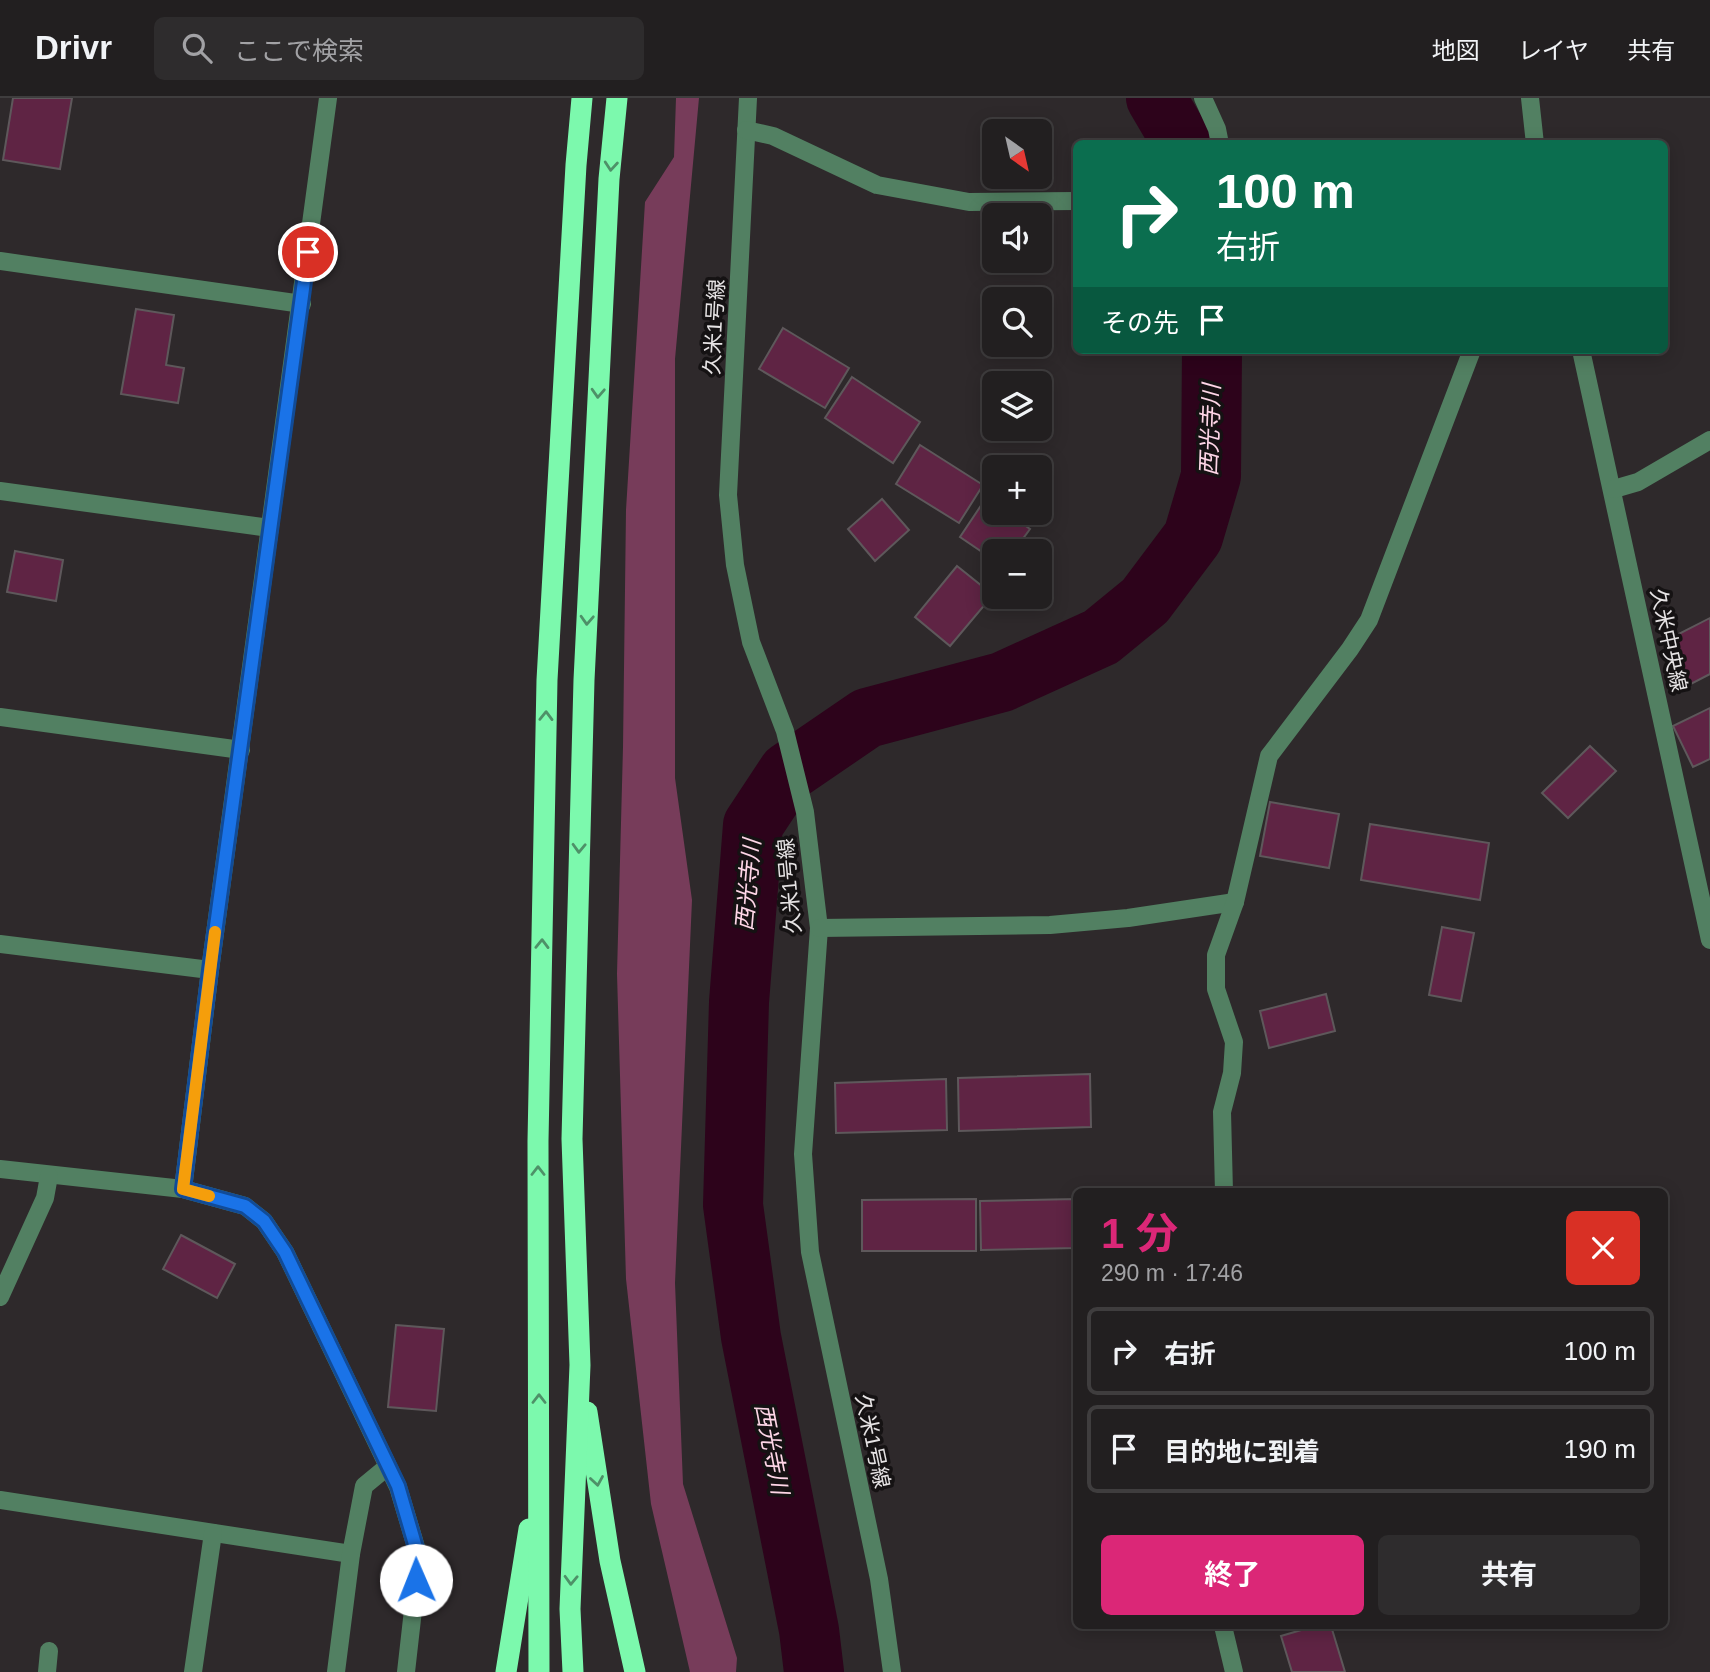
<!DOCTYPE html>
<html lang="ja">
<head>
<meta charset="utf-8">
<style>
	body { margin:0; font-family:Arial,"Noto Sans JP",sans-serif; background:#2e2c2d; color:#f1f3f6; height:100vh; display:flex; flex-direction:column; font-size:26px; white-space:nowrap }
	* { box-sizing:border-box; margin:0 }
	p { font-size:23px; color:#a2a2a5 }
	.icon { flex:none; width:38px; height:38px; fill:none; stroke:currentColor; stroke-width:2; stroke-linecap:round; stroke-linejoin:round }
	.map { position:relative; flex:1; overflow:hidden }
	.drawer { position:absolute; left:1073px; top:1090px; width:595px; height:441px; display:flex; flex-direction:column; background:#221f20; border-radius:10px; box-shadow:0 4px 18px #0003,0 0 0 2px #3f3d3e }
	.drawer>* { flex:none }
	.hud { position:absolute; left:1073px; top:42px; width:595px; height:214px; border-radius:10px; box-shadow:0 4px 18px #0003,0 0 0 2px #3f3d3e; background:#0b6e4f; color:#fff; overflow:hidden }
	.needle { width:46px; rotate:146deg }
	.tools { position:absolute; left:982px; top:21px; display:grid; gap:14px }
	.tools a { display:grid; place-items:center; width:70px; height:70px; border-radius:10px; background:#221f20; box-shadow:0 4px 18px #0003,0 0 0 2px #3f3d3e; font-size:35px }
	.pin { position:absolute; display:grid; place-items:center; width:60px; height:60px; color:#fff; margin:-30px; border:4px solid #fff; border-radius:50%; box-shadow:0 2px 7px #0007 }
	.me { position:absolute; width:77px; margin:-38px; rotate:359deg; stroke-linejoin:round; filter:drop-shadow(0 0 5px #0008) }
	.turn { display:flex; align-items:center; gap:24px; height:147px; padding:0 28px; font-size:32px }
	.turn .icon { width:91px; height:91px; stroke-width:2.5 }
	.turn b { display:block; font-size:49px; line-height:60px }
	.then { display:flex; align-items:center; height:66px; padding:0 28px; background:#0003; gap:14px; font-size:26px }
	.round { display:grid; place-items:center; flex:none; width:74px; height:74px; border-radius:10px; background:#2e2c2d }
	.overview { display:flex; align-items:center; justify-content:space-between; height:119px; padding:0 28px }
	h1 { font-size:42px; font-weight:700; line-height:52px; color:#db2777 }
	.primary-button { display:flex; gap:14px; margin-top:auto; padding:14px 28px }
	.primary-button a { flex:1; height:80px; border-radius:10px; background:#db2777; color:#fff; font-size:28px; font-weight:700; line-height:80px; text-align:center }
	.primary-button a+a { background:#2e2c2d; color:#f1f3f6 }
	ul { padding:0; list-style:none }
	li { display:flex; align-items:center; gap:21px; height:88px; margin:0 14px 10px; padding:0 14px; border:4px solid #3f3d3e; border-radius:10px }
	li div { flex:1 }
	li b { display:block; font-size:26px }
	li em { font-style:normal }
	header { display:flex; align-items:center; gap:42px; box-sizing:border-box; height:98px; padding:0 35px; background:#221f20; border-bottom:2px solid #3f3d3e }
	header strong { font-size:33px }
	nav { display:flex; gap:38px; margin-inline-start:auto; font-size:24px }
	.search { width:490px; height:63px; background:#2e2c2d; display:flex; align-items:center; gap:18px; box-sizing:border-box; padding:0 24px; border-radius:10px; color:#a2a2a5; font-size:26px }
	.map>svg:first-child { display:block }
</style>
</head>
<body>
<header>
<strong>Drivr</strong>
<div class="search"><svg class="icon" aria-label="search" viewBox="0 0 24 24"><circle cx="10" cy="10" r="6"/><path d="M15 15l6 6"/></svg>ここで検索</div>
<nav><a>地図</a><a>レイヤ</a><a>共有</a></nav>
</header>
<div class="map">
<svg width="1710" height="1574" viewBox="0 0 1710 1574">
	<rect width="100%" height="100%" fill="#2e292b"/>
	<path fill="#773c5a" d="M676,0H699L675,261V680L692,802L675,1185L683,1386L737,1560L736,1574H690L651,1406L626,1181L617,876L623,649L626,412L645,104L674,59Z"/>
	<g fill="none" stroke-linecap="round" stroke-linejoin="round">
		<g stroke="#2d031b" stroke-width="60">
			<path d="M1156,0L1183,46"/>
			<path d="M814,1574L809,1532L751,1239L733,1107L739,904L753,727L788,674L867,620L1002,584L1101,539L1145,503L1193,439L1211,378L1212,252"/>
		</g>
	</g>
	<g fill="#5f2444" stroke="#5e585b" stroke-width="2">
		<path d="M13,0H72L60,71L3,62Z"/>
		<path d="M136,211L174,217L166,267L184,270L178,305L121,296Z"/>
		<path d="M783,230L849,270L825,310L759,271Z"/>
		<path d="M852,279L920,324L893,365L825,320Z"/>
		<path d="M920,347L983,387L959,425L896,386Z"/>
		<path d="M986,400L994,406V415H1007L1030,431L1014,453H994V462L960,439Z"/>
		<path d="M882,401L909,432L875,463L848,431Z"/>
		<path d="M15,453L63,462L56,503L7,494Z"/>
		<path d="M957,468L993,497L950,548L915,519Z"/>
		<path d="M1710,520V576L1689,587L1665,543Z"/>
		<path d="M1710,610V661L1693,669L1673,628Z"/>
		<path d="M1590,648L1616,673L1568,720L1542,695Z"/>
		<path d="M1270,704L1339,716L1329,770L1260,758Z"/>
		<path d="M1370,726L1489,745L1480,802L1361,782Z"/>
		<path d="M1442,829L1474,835L1461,903L1429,897Z"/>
		<path d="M1326,896L1335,933L1269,950L1260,913Z"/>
		<path d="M1090,976L1091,1029L959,1033L958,980Z"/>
		<path d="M946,981L947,1032L836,1035L835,985Z"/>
		<path d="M976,1101V1153H862V1102Z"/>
		<path d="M1076,1101V1150L981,1152L980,1103Z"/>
		<path d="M181,1137L235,1166L217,1200L163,1171Z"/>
		<path d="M396,1227L444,1231L436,1313L388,1309Z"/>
		<path d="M1315,1528H1331L1345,1574H1292L1281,1538Z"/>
	</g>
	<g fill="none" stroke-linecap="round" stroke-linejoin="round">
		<g stroke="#528062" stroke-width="18">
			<path d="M748,0L728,397L735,467L751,544L785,633L805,714L819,830L803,1056L810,1154L879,1481L892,1574"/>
			<path d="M1203,0L1217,31L1220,46"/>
			<path d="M1530,0L1535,46"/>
			<path d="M746,32L773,38L877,87L969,104L1076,103"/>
			<path d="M0,163L302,206"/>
			<path d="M1581,252L1710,842"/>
			<path d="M1614,391L1638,384L1710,342"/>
			<path d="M0,393L270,430"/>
			<path d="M0,619L241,652"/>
			<path d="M819,830L1050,827L1128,820L1235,804"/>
			<path d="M0,846L210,872"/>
			<path d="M0,1071L183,1091L245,1108L264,1123L285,1154L398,1389L419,1459L406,1574"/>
			<path d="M183,1091L210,872L328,0"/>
			<path d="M1224,1094L1222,1014L1232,975L1234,944L1216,891V857L1235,804L1269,658L1350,551L1369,522L1472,252"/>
			<path d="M0,1199L45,1100L49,1078"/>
			<path d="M0,1402L351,1456"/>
			<path d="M1223,1528L1234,1574"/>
			<path d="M47,1574L49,1553"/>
			<path d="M193,1574L213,1435"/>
			<path d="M336,1574L351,1456L364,1388L387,1369"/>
		</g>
		<g stroke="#7cf9ad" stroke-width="21">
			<path d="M587,1314L610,1463L635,1574"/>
			<path d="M506,1574L529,1431"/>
			<path d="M539,1574L538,1043L547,582L576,67L582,0"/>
			<path d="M573,1574L570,1511L580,1267L572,1041L584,582L609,81L617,0"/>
		</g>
	</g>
	<defs><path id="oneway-chevron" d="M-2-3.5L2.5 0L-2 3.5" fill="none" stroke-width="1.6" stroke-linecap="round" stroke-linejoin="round" transform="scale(1.75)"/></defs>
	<g stroke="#4e9168">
		<use href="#oneway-chevron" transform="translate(611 68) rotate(95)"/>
		<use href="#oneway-chevron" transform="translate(598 295) rotate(93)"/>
		<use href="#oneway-chevron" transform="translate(587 522) rotate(93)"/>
		<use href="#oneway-chevron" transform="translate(546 618) rotate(-89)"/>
		<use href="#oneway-chevron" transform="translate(579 750) rotate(92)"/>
		<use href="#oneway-chevron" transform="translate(542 846) rotate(-89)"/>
		<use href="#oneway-chevron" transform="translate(538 1073) rotate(-90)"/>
		<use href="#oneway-chevron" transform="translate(539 1301) rotate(-90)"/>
		<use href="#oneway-chevron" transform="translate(597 1383) rotate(81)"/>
		<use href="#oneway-chevron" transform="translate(571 1482) rotate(92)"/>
	</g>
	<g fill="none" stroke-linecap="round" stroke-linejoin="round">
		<g stroke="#114b97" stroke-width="18">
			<path id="route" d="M308,154L210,872L183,1091L245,1108L264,1123L285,1154L398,1388L419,1460L416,1482"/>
		</g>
		<use href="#route" stroke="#1a73e8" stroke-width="12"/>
		<path stroke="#f59e0b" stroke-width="12" d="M209,1098L183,1091L215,834"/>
	</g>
	<g text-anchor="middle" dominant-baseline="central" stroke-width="7" stroke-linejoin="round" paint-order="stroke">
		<g font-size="21" fill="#e6e3e4" stroke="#151213">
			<text transform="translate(714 229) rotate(-87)">久米1号線</text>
			<text transform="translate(1669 542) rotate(78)">久米中央線</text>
			<text transform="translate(789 788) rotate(-95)">久米1号線</text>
			<text transform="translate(873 1343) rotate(78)">久米1号線</text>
		</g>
		<g font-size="23" font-style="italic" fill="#fed6e7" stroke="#151213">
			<text transform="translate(1210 332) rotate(-88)">西光寺川</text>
			<text transform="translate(748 787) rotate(-85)">西光寺川</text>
			<text transform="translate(772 1351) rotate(79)">西光寺川</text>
		</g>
	</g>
</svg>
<div class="tools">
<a><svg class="needle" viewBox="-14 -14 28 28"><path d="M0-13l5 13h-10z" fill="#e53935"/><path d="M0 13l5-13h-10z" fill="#a2a2a5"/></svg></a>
<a><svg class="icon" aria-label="sound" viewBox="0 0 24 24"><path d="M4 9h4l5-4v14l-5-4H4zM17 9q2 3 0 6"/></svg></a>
<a><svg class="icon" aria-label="search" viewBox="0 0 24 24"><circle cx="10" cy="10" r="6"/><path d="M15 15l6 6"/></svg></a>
<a><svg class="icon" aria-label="layers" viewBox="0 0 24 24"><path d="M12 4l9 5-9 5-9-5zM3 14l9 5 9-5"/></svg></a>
<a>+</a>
<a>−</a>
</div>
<div class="pin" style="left:308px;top:154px;background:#d93025"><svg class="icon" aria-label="arrive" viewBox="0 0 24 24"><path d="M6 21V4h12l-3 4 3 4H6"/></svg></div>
<svg class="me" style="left:416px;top:1482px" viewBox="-20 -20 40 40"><circle r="19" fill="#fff"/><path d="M0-13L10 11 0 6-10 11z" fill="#1a73e8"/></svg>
<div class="hud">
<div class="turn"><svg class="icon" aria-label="right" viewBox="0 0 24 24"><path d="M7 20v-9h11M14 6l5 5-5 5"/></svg><div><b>100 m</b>右折</div></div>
<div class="then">その先<svg class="icon" aria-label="arrive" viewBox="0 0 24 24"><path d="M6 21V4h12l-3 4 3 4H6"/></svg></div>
</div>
<section class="drawer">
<div class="overview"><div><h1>1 分</h1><p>290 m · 17:46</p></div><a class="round" style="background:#d93025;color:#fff"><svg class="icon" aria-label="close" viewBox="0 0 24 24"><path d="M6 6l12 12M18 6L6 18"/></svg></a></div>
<ul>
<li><svg class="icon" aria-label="right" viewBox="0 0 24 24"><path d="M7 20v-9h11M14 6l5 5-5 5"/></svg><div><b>右折</b></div><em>100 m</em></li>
<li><svg class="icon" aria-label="arrive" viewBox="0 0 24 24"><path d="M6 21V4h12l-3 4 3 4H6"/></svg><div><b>目的地に到着</b></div><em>190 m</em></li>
</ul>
<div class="primary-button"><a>終了</a><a>共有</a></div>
</section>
</div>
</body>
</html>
